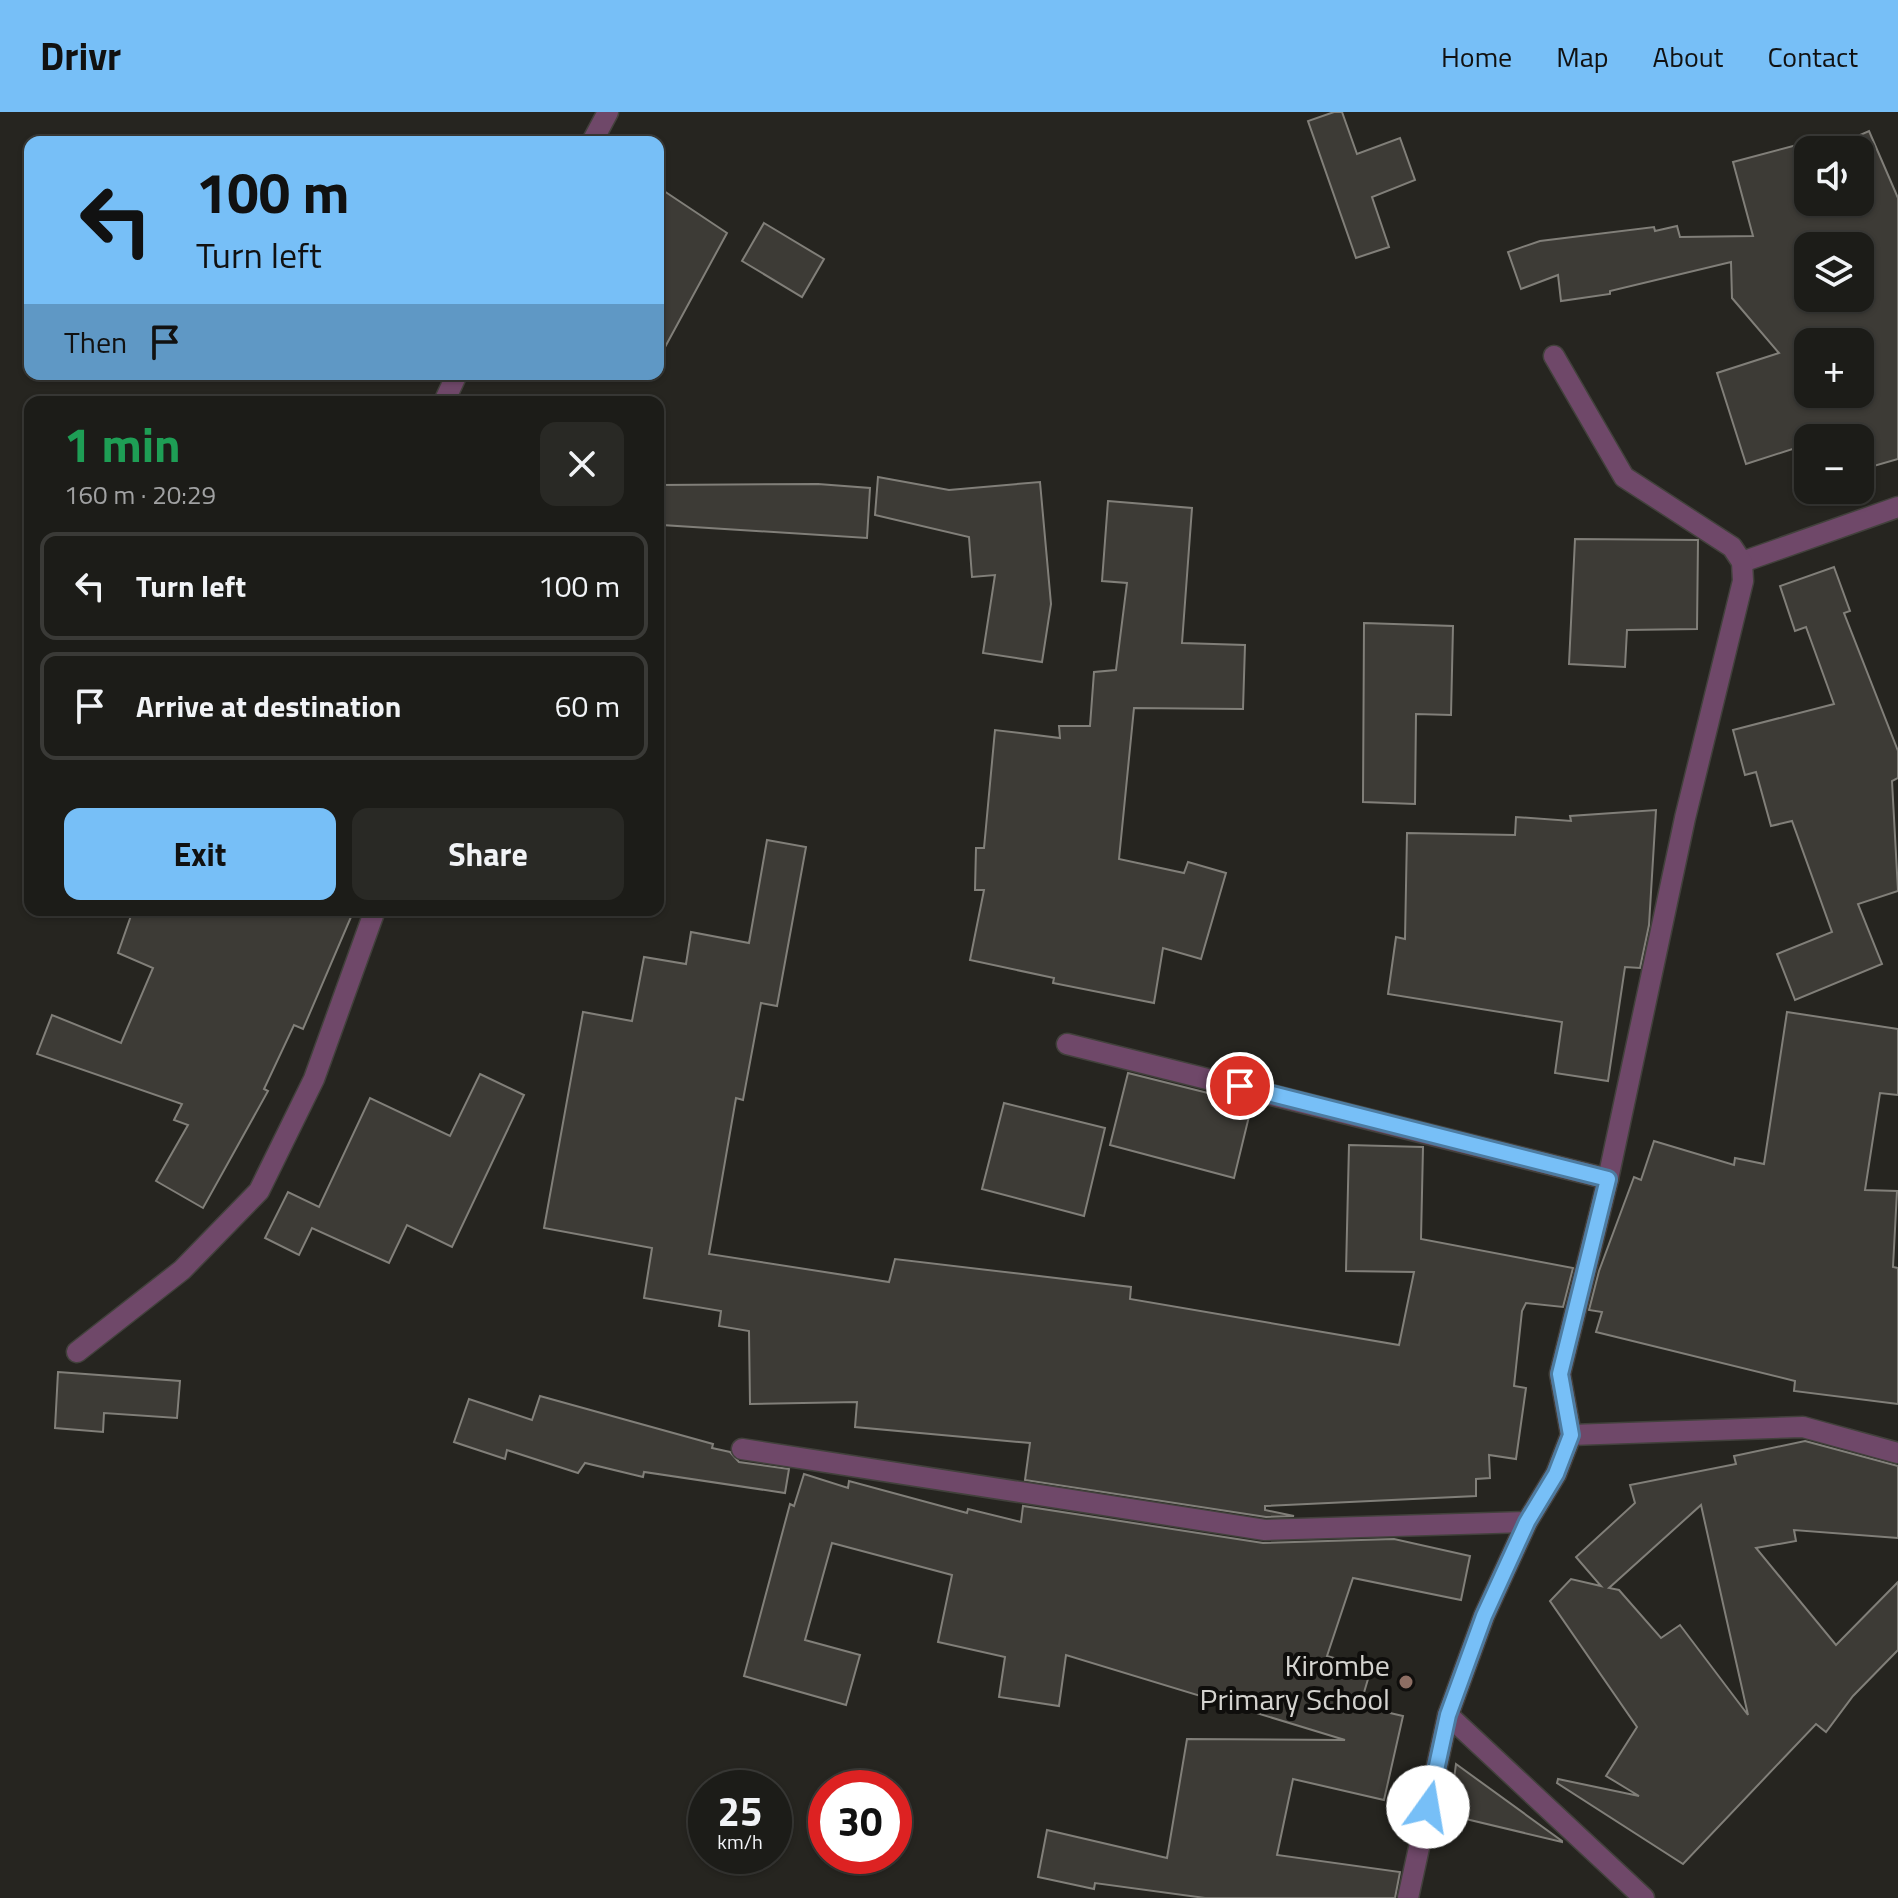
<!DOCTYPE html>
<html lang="en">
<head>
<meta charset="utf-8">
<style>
	body { margin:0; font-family:"Titillium Web",sans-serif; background:#292925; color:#f1f3f6; height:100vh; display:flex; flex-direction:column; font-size:30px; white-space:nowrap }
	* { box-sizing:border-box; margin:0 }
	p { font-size:26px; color:#a0a1a2 }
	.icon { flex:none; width:44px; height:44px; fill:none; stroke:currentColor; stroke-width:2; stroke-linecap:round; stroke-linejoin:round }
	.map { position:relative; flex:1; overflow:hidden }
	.drawer { position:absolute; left:24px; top:284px; width:640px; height:520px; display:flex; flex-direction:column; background:#1c1c18; border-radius:16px; box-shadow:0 2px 6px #0004,0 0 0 2px #3a3a37 }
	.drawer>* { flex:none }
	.hud { position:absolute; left:24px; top:24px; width:640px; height:244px; border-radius:16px; box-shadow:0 2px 6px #0004,0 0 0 2px #3a3a37; background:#77bff7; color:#111; overflow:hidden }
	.controls { position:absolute; left:1794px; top:24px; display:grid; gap:16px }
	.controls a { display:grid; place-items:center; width:80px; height:80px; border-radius:16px; background:#1c1c18; box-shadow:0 2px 6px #0004,0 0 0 2px #3a3a37; font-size:40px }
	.speed { position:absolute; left:688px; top:1658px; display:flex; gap:16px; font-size:40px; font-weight:700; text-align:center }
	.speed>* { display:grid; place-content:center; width:104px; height:104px; border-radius:50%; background:#1c1c18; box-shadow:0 2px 6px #0004,0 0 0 2px #3a3a37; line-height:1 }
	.speed small { font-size:20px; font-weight:400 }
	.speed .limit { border:12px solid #d22; background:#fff; color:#111 }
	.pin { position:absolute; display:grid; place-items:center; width:68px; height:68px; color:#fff; margin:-34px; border:4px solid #fff; border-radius:50%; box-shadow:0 2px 8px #0007 }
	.me { position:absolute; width:88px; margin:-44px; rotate:13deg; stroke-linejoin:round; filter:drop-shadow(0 0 6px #0008) }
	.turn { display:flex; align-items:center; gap:28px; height:168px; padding:0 40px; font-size:36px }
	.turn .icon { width:104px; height:104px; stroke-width:2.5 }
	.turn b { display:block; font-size:56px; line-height:68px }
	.then { display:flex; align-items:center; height:76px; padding:0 40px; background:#0003; gap:16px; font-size:30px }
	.round { display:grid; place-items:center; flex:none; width:84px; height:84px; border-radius:16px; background:#292925 }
	.headline { display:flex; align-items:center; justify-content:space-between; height:136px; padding:0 40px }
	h1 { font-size:48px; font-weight:700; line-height:60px; color:#1e9e55 }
	.primary-button { display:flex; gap:16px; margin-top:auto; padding:16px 40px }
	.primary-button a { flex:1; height:92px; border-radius:16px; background:#77bff7; color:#111; font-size:32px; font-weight:700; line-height:92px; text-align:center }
	.primary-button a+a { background:#292925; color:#f1f3f6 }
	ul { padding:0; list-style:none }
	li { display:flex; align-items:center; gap:24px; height:108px; margin:0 16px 12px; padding:0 24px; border:4px solid #3a3a37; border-radius:16px }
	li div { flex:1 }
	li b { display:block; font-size:30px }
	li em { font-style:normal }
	header { display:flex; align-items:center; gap:48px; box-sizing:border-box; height:112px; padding:0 40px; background:#77bff7; color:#111 }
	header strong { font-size:38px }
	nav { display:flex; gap:44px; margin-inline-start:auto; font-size:28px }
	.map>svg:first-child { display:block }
</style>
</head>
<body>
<header>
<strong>Drivr</strong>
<nav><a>Home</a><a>Map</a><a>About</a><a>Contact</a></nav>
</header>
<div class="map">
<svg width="1898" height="1786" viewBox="0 0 1898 1786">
	<rect width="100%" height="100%" fill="#262520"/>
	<g fill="#3d3b36" stroke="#817f79" stroke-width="2" fill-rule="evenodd">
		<path d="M1334,0H1342L1357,42L1400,26L1415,68L1372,85L1389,135L1356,146L1308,9Z"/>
		<path d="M1869,19L1898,86V347L1860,358V326H1808V332L1746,352L1717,261L1779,241L1732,186L1731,150L1610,179V182L1561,189L1558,163L1521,177L1508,140L1540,129L1654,115L1655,119L1677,114L1680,125L1753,124L1733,50L1808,30V90H1860V38H1826ZM1808,134H1860V186H1808ZM1808,230H1860V282H1808Z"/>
		<path d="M658,75L727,121L658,248Z"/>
		<path d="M764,111L824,147L802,185L742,149Z"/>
		<path d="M878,365L949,378L1040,370L1051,492L1042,550L983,541L995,463L972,465L969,425L875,403Z"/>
		<path d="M818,372L870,376L867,426L662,413L659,373Z"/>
		<path d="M1108,389L1192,396L1182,531L1245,533L1243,597L1134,596L1119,747L1184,761L1188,750L1226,761L1201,847L1163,836L1154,891L1053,871L1054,866L970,848L984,778H975L976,736H984L995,618L1060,626L1059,614H1090L1094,560L1116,558L1127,471L1102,469Z"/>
		<path d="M1575,427L1698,428L1697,517L1627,518L1625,555L1569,552Z"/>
		<path d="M1834,455L1850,499L1844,501L1898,639V666L1892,669L1898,779L1858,792L1882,852L1795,888L1777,842L1832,820L1792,709L1771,714L1756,660L1745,663L1733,618L1834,592L1806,515L1795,519L1780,474Z"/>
		<path d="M1364,511L1453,514L1451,603L1416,602L1415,692L1363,690Z"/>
		<path d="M1656,698L1649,813L1640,856L1625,855L1608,969L1555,961L1562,910L1388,882L1396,825L1405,827L1407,721L1515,723L1516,705L1571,709L1570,704Z"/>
		<path d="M767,728L806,735L777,894L761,891L743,988L736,986L709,1142L889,1170L895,1147L1131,1175L1130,1187L1399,1233L1414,1160L1346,1159L1349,1033L1423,1035L1421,1127L1573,1156L1563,1195L1526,1191L1522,1199L1514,1274L1526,1276L1516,1347L1489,1343L1490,1366L1476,1367V1384L1265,1394V1398L1294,1404L1266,1405L1025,1368L1030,1331L855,1315L857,1290L750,1292L749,1219L719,1214L721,1199L644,1186L652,1136L544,1116L583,900L632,909L644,845L686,852L691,820L749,831Z"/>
		<path d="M133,798H354L303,917L294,913L264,977L268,979L203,1096L156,1069L188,1013L174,1008L182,992L37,942L52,903L121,931L153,856L118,841Z"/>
		<path d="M1787,900L1898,917V983L1880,981L1865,1078L1897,1079L1893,1155L1898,1156V1292L1794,1279L1795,1269L1596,1220L1602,1200L1589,1198L1599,1159L1634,1065L1641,1068L1654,1029L1734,1053L1735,1046L1764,1052Z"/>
		<path d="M1128,961L1252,992L1234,1066L1110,1033Z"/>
		<path d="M480,962L524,983L452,1135L407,1113L389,1151L312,1116L299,1143L265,1126L288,1080L319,1095L370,986L450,1024Z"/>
		<path d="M1004,991L1105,1016L1084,1104L982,1077Z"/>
		<path d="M58,1260L180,1269L177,1306L104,1301L103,1320L55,1316Z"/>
		<path d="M540,1284L713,1332L712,1336L730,1340L739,1350L789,1357L785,1381L644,1360L643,1365L585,1351L578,1361L507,1338L505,1347L454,1330L469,1287L532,1308Z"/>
		<path d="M1805,1329L1898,1354V1426L1794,1418L1796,1429L1756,1436L1836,1533L1898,1470V1538L1853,1584L1826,1620L1816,1612L1683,1752L1557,1671L1558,1667L1639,1684L1606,1664L1637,1615L1550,1489L1571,1467L1601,1474L1576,1445L1635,1391L1630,1373L1736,1352L1734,1344ZM1701,1393L1724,1496L1748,1603L1680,1513L1661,1526L1619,1478L1609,1476Z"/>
		<path d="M804,1362L848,1376L849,1369L967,1401L968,1397L1021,1410L1023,1394L1263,1431L1394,1427L1470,1444L1461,1488L1353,1466L1327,1544L1371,1557L1360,1594L1403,1604L1384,1688L1293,1667L1277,1743L1400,1760L1395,1786H1205L1095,1771L1094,1777L1038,1765L1047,1718L1167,1746L1187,1627L1345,1628L1066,1543L1059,1594L999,1585L1005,1545L938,1530L952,1463L832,1431L805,1528L860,1543L846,1593L744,1564L790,1392L794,1394Z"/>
		<path d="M1456,1652L1562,1729V1730L1449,1703Z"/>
	</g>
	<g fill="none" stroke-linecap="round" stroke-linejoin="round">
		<g stroke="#42413c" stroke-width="23">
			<g id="minor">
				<path d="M592,30L608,0"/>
				<path d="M444,290L457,262"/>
				<path d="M1742,450L1898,395"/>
				<path d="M1067,932L1608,1067"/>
				<path d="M77,1240L182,1158L259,1079L314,967L375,798"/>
				<path d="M1571,1323L1803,1315L1898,1341"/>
				<path d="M742,1337L1265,1418L1527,1410"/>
				<path d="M1448,1603L1644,1786"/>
				<path d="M1408,1786L1448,1603L1484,1504L1527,1410L1556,1362L1571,1323L1560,1262L1608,1067L1685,706L1743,469L1742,450L1732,435L1624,365L1554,244"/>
			</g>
		</g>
		<use href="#minor" stroke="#6f4869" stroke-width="20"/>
	</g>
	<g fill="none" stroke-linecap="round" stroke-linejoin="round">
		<g stroke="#4d7ca1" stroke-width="20">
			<path id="route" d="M1240,974L1608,1067L1560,1262L1571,1323L1556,1362L1527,1410L1484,1504L1448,1603L1428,1695"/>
		</g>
		<use href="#route" stroke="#77bff7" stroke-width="14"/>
	</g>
	<circle fill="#8d6e63" stroke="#0f0e0c" stroke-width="3" cx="1406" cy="1570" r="8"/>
	<g text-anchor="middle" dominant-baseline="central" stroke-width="8" stroke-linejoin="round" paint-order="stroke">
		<g font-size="30" fill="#d4d3cf" stroke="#0f0e0c" text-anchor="end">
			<text x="1390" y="1553">Kirombe<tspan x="1390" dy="34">Primary School</tspan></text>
		</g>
	</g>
</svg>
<div class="controls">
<a><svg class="icon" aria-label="sound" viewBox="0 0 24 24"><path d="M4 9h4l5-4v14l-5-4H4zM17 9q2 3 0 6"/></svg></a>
<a><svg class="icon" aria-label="layers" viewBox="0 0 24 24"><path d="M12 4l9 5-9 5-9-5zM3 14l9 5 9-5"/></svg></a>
<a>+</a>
<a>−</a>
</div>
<div class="speed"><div>25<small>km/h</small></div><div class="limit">30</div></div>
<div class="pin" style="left:1240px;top:974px;background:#d93025"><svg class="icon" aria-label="arrive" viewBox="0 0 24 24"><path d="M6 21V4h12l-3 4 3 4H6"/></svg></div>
<svg class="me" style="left:1428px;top:1695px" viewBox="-20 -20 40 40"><circle r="19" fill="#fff"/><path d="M0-13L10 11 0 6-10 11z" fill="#77bff7"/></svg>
<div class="hud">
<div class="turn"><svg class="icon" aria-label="left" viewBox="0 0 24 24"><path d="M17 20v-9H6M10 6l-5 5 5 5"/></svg><div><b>100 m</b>Turn left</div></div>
<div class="then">Then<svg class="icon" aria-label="arrive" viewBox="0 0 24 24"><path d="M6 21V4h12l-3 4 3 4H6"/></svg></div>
</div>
<section class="drawer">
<div class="headline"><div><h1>1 min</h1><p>160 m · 20:29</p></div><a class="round"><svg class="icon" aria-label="close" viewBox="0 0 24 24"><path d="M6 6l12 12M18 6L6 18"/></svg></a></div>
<ul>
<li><svg class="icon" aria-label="left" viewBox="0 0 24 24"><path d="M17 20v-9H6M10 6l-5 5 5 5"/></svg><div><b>Turn left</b></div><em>100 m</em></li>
<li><svg class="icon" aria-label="arrive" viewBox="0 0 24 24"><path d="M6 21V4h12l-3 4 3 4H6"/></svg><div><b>Arrive at destination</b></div><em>60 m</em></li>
</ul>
<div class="primary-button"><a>Exit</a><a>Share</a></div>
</section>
</div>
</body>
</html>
